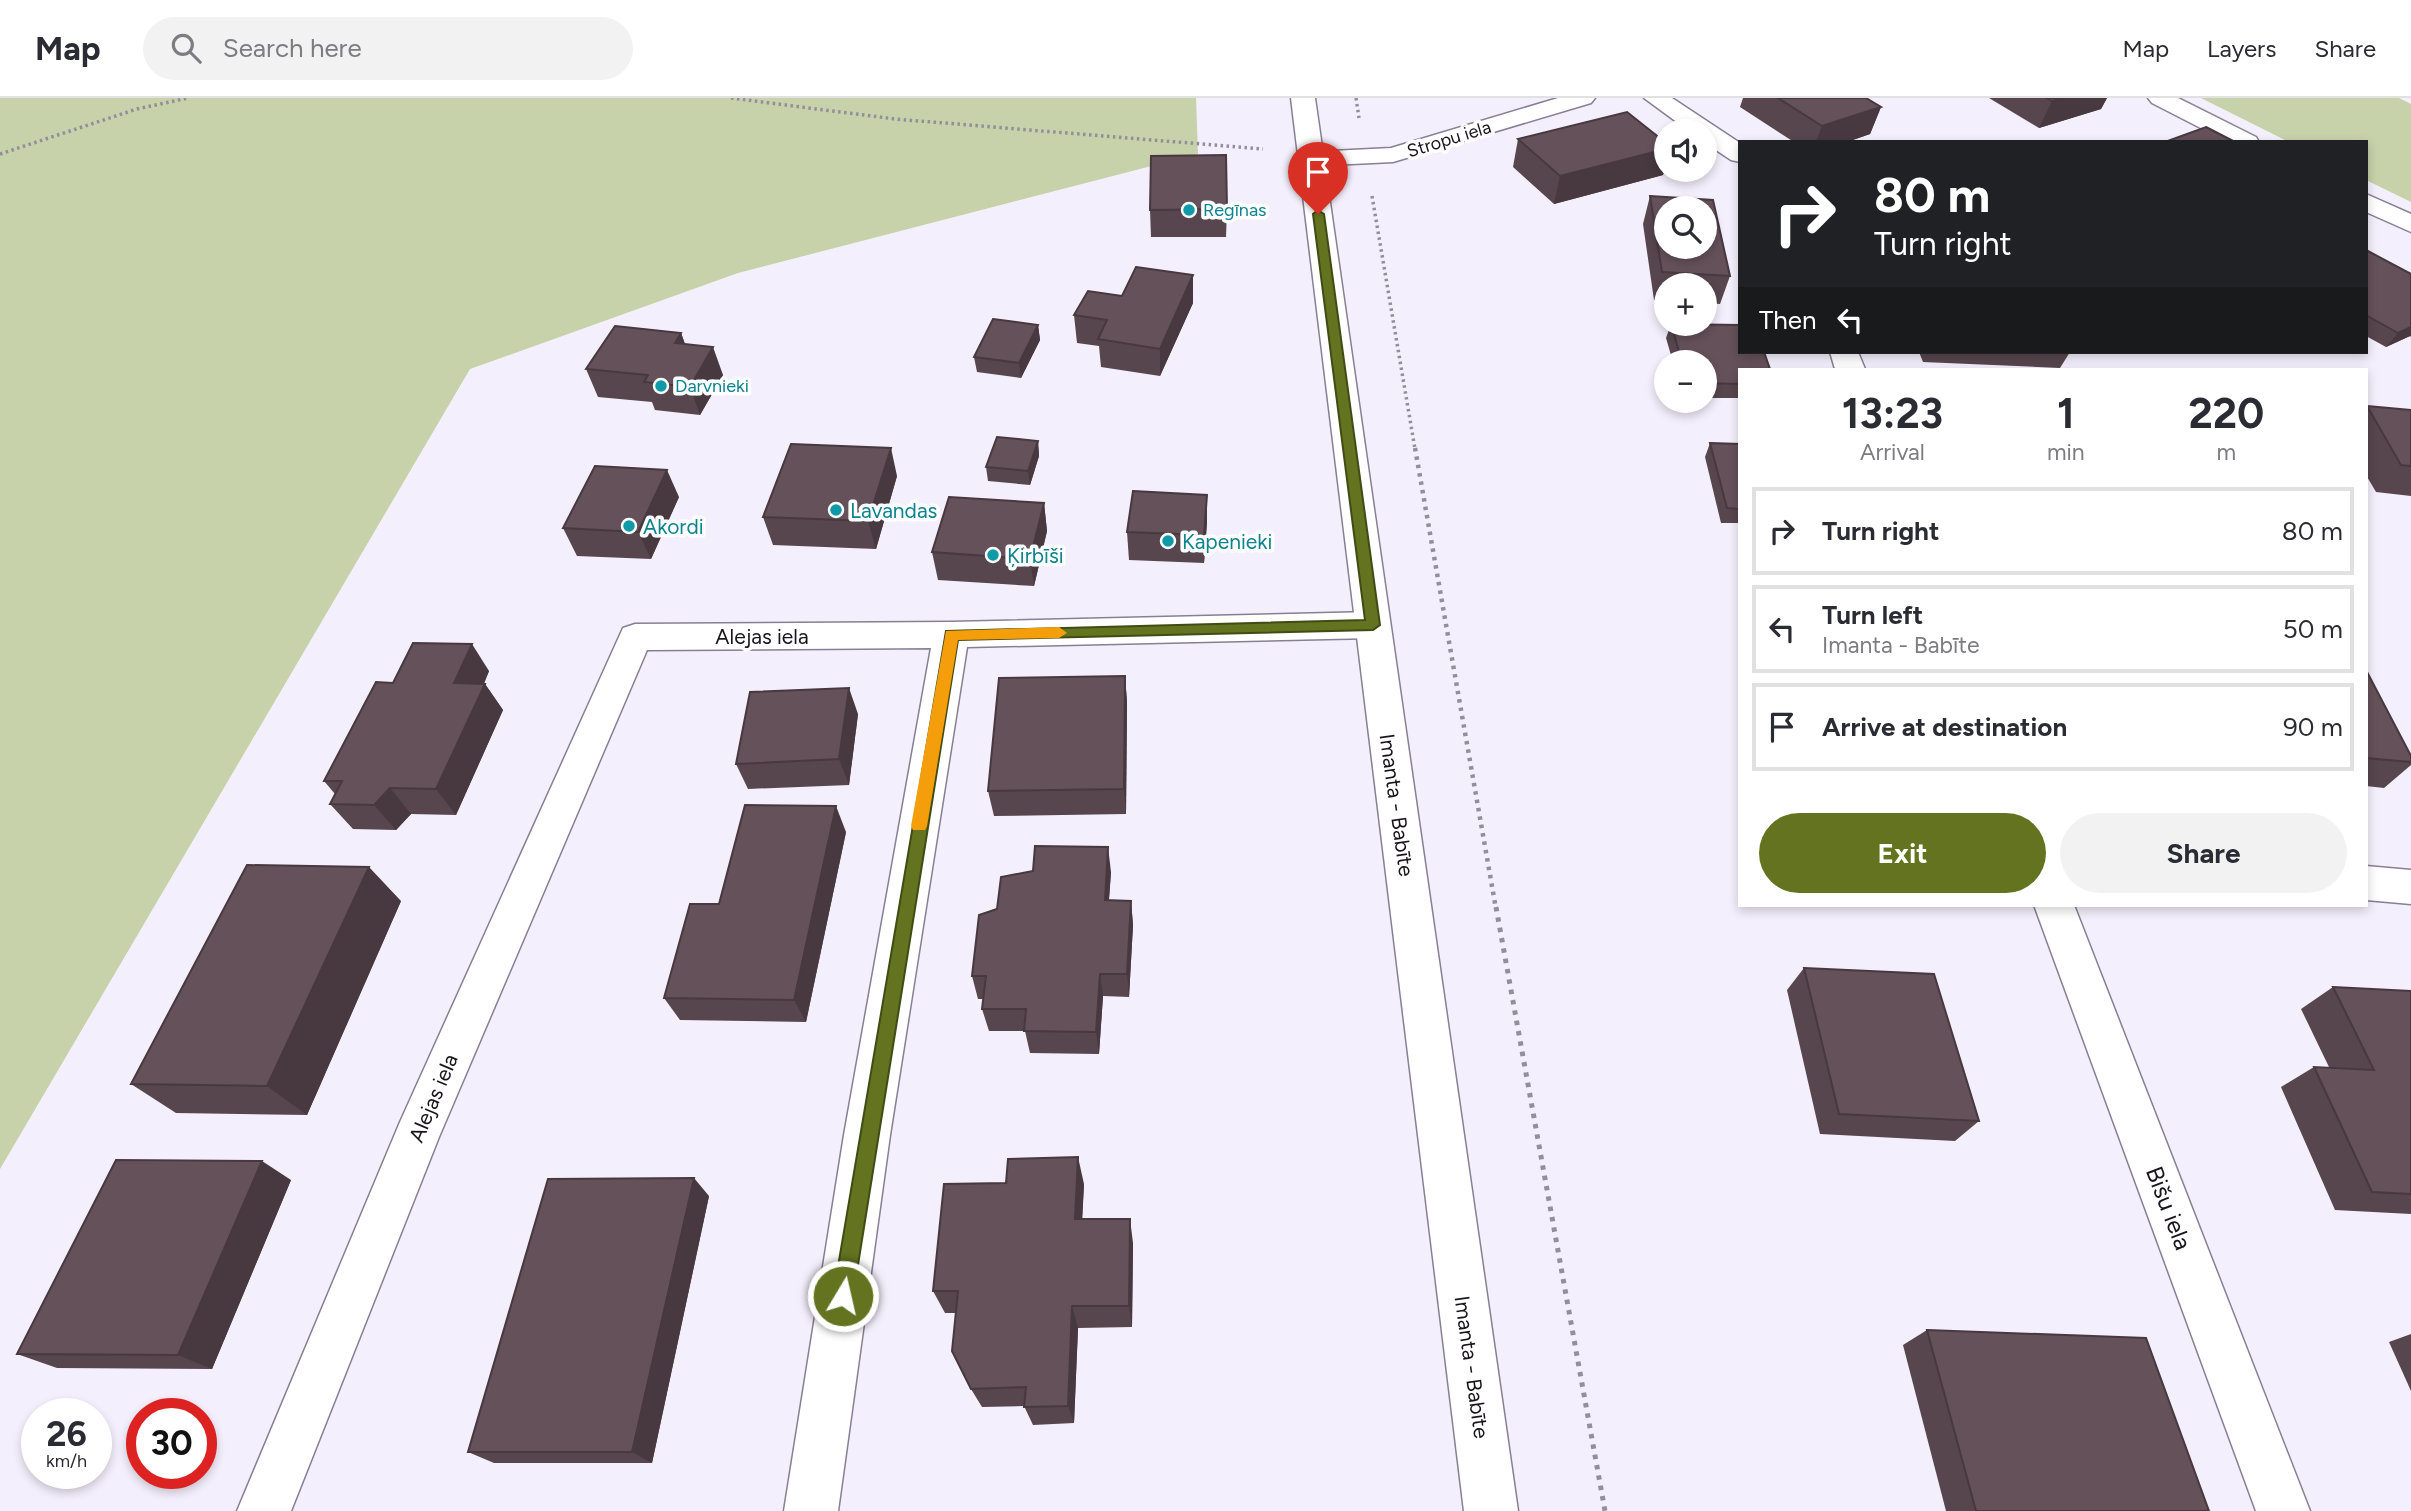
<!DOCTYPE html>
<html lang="en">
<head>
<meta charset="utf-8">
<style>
	body { margin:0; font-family:Figtree,sans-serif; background:#f2f2f3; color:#2b2b33; height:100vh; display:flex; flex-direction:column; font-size:26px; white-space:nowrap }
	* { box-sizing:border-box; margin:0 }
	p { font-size:23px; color:#7c7c81 }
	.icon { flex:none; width:38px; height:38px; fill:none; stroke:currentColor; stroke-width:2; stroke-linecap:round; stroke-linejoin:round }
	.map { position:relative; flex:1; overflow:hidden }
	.drawer { position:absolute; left:1738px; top:270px; width:630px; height:539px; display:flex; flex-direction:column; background:#fff; border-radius:0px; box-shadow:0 4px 10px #0003 }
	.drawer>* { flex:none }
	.hud { position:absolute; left:1738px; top:42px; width:630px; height:214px; border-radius:0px; box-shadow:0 4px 10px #0003; background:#202124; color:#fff; overflow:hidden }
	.tools { position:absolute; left:1654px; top:21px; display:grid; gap:14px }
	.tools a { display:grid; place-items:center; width:63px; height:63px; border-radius:50%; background:#fff; box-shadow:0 4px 10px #0003; font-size:35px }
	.speed { position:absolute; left:21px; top:1300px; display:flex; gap:14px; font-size:35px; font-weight:700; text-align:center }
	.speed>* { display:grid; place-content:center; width:91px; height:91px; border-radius:50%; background:#fff; box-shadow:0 4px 10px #0003; line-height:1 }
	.speed small { font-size:18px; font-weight:400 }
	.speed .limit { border:10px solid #d22; background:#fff; color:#111 }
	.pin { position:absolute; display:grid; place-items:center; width:60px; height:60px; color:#fff; margin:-72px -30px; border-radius:50% 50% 50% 0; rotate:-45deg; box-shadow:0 0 7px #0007 }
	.pin .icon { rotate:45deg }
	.me { position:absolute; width:77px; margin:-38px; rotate:9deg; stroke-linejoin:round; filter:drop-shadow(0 0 5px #0008) }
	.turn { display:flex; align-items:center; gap:24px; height:147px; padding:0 21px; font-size:32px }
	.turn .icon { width:91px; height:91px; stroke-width:2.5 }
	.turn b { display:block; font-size:49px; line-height:60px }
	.then { display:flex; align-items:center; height:66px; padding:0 21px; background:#0003; gap:14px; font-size:26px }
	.eta { display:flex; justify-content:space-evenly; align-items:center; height:119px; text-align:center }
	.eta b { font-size:42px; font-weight:700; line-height:49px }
	.primary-button { display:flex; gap:14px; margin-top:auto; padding:14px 21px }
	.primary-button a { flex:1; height:80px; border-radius:42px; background:#64731f; color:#fff; font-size:28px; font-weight:700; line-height:80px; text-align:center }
	.primary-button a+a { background:#f2f2f3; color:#2b2b33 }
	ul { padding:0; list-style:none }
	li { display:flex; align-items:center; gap:21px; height:88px; margin:0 14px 10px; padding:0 7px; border:4px solid #e1e1e2; border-radius:0px }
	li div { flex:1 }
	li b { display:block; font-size:26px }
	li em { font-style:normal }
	header { display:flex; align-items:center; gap:42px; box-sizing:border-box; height:98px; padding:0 35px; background:#fff; border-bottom:2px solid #e1e1e2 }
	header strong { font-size:33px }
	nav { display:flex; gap:38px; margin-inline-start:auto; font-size:24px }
	.search { width:490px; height:63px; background:#f2f2f3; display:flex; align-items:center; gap:18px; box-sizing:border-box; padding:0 24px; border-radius:38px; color:#7c7c81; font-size:26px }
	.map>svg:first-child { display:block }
</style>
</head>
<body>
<header>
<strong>Map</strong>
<div class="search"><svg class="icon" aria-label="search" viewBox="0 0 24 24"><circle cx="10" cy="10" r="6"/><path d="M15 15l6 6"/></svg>Search here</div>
<nav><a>Map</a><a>Layers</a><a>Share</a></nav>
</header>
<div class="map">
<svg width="2411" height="1413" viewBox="0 0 2411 1413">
	<rect width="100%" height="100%" fill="#f4effc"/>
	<g fill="#c7d1aa">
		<path d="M0,0H1196L1198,56L738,175L470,271L0,1071Z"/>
		<path d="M2201,0H2399L2411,6V104L2366,82V44H2289Z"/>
	</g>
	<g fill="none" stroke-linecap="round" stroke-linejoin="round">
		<g stroke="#877f93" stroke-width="3">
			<g id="minor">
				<path d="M1558,0H1595L1591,5L1393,64L1311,68L1302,66L1299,61L1302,56L1311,54L1391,50Z"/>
				<path d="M1644,0H1672L1740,45V64L1731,62L1704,44V33H1689Z"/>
				<path d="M2148,0H2178L2256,39L2259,44H2228L2152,5Z"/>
				<path d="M2366,96L2411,116V134L2366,114Z"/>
				<path d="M1830,254H1858L1865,271H1835Z"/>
				<path d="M1373,514L1385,518L1390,527L1385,536L1373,540L967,549L890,1037L838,1413H784L844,1037L931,550L647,552L439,1039L291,1413H237L400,1024L623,530L635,526L951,524Z"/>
				<path d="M2366,768L2411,772V806L2366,802Z"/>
				<path d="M2034,807H2074L2310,1413H2256Z"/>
			</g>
		</g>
		<g stroke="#877f93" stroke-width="3">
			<path id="major" d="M1291,0H1315L1518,1413H1464Z"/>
		</g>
		<g stroke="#938f9a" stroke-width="3.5" stroke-dasharray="2.5 3.5" stroke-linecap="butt">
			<path d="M731,0L895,21L1263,51"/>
			<path d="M1356,0L1359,20"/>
			<path d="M0,56L137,11L188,0"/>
			<path d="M1372,98L1415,351"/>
		</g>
		<path stroke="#938f9a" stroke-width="4.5" stroke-dasharray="3.5 5" stroke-linecap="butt" d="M1415,350L1496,811"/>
		<path stroke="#938f9a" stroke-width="5" stroke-dasharray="4.5 6" stroke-linecap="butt" d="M1496,809L1605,1413"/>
		<use href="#minor" fill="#fff" fill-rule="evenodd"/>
		<use href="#major" fill="#fff" fill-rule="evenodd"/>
	</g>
	<g fill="#57464d">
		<path d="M1743,0H1866L1881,9L1870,36L1847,44H1794L1740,9Z"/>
		<path d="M1989,0H2107L2101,11L2039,30Z"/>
		<path d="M1518,41L1666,45V68L1663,77L1554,106L1513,69Z"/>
		<path d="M1650,98L1730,178L1720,206L1704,205V187H1666V203L1654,202L1643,126Z"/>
		<path d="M1227,111L1226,139H1151L1150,112Z"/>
		<path d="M2366,152L2411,176V239L2410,238L2386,249L2366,238Z"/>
		<path d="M1193,177V205L1160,278L1101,269L1099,248L1077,245L1074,217L1122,198Z"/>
		<path d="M1671,226L1740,271V300H1704V264H1673L1666,240Z"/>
		<path d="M1038,227L1040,242L1021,280L977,274L974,259Z"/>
		<path d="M681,235L685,246L723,277L700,317L655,312L652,304L598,299L586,271Z"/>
		<path d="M1919,254H2070L2060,270L1923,264Z"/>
		<path d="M2367,308L2411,312V398L2376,394L2366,377V309Z"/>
		<path d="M1038,343L1039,358L1030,387L988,383L986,369Z"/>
		<path d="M1710,345L1740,346V425H1721L1705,359Z"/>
		<path d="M897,378L876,451L773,447L763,419Z"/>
		<path d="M679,399L651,461L577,458L563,430Z"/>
		<path d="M1044,405L1047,433L1034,488L938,482L932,454Z"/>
		<path d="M1207,424L1204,465L1129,462L1127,434Z"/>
		<path d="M2366,572L2411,658V667L2384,690L2366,688Z"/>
		<path d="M489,573L484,586H485L503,612L456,717L411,716L396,732L353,731L330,706L335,696L324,683L393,585Z"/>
		<path d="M1125,578L1127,604L1126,716L994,718L988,693Z"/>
		<path d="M858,616L849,687L748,691L736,666Z"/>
		<path d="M846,734L806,924L680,922L664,900Z"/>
		<path d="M1111,774L1109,802L1131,803L1133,827L1129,899L1103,898L1099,956L1030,955L1025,933H989L982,911L984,901H978L972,878L997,811Z"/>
		<path d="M401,803L307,1017L176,1015L131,986Z"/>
		<path d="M1804,870L1979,1023L1955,1043L1820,1036L1787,892Z"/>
		<path d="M2333,889L2411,893V1116L2335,1112L2281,989L2314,969H2329L2301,911Z"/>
		<path d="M291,1082L212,1271L57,1270L17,1256Z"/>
		<path d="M1084,1086L1082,1121L1133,1145L1132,1229L1078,1230L1074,1325L1033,1327L1024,1308L982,1309L971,1291L956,1215H945L933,1193Z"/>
		<path d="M709,1098L652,1365H494L468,1354Z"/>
		<path d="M1927,1232L2209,1413H1946L1903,1247Z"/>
		<path d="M2411,1236V1293L2389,1244Z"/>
	</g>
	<g fill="#47393f">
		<path d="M2062,0H2107L2101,11L2039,30L2052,3Z"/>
		<path d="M1881,9L1870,36L1847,44H1816L1822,28Z"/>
		<path d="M1666,51V68L1663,77L1554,106L1560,78Z"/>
		<path d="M1193,177V205L1160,278V251Z"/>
		<path d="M1038,227L1040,242L1021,280L1019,265Z"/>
		<path d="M2411,229V236L2410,238L2386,249L2398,235Z"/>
		<path d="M681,235L691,263L675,245Z"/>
		<path d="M713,249L723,277L700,317L690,289Z"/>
		<path d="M1038,343L1039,358L1030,387L1028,373Z"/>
		<path d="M891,350L897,378L876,451L868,423Z"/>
		<path d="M667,372L679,399L651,461L638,434Z"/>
		<path d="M1207,397V424L1204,465V437Z"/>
		<path d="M1044,405L1047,433L1034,488L1030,461Z"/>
		<path d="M472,546L489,573L472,612L454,585Z"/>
		<path d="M1125,578L1127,604L1126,716L1124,691Z"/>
		<path d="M485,586L503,612L456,717L436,691Z"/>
		<path d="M849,590L858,616L849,687L839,661Z"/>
		<path d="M390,690L411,716L396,732L374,707Z"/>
		<path d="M836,708L846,734L806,924L794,902Z"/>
		<path d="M1108,749L1111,774L1107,826L1105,802Z"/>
		<path d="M369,769L401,803L307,1017L267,988Z"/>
		<path d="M1131,803L1133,827L1129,899L1127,876Z"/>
		<path d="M1100,876L1103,898L1099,956L1096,934Z"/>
		<path d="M1078,1059L1084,1086L1081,1146L1075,1121Z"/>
		<path d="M262,1063L291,1082L212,1271L178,1257Z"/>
		<path d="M694,1080L709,1098L652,1365L632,1354Z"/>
		<path d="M1130,1121L1133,1145L1132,1229L1129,1208Z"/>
		<path d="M1072,1208L1078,1230L1074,1325L1068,1308Z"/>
	</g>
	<g fill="#65515a" stroke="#47393f" stroke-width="2" fill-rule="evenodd">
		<path d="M1778,0H1866L1881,9L1822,28Z"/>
		<path d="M2047,0H2062L2052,3Z"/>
		<path d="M1627,14L1666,45V51L1560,78L1518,41Z"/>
		<path d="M2206,29L2235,44H2165Z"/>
		<path d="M1226,57L1227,111L1150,112L1151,58Z"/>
		<path d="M1650,98L1713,102L1730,178L1662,174ZM1666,110H1704V149H1666Z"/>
		<path d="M2366,152L2411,176V229L2398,235L2366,217Z"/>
		<path d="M1136,169L1193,177L1160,251L1098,241L1107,222L1074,217L1088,193L1122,198Z"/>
		<path d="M993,221L1038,227L1019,265L974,259Z"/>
		<path d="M1671,226L1740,227V254H1764L1770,271H1740V286L1704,285V264H1682Z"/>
		<path d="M615,228L681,235L675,245L713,249L690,289L644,284L648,277L586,271Z"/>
		<path d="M2367,308L2411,312V368L2401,367Z"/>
		<path d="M997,339L1038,343L1028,373L986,369Z"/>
		<path d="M1710,345L1740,346V411L1727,410Z"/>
		<path d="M791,346L891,350L868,423L763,419Z"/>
		<path d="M595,368L667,372L638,434L563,430Z"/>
		<path d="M1133,393L1207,397L1204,437L1127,434Z"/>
		<path d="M949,399L1044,405L1030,461L932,454Z"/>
		<path d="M413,545L472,546L454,585L485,586L436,691L390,690L374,707L330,706L342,683H324L376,584L393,585Z"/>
		<path d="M2366,572L2411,658V664L2366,660Z"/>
		<path d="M1125,578L1124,691L988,693L999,580Z"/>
		<path d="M849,590L839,661L736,666L750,594Z"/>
		<path d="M745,707L836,708L794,902L664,900L690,806H719Z"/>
		<path d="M1035,748L1108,749L1105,802L1131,803L1127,876H1100L1096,934L1024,933L1026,911H982L986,878H972L979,817L997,811L1001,779L1033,773Z"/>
		<path d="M247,767L369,769L267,988L131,986Z"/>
		<path d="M1804,870L1934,876L1979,1023L1839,1016Z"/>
		<path d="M2333,889L2411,893V1096L2372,1094L2314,969L2374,972Z"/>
		<path d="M1078,1059L1075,1121H1130L1129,1208H1072L1068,1308L1024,1309L1026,1289L971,1291L952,1253L958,1193H933L944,1086L1006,1085L1008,1061Z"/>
		<path d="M116,1062L262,1063L178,1257L17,1256Z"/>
		<path d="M694,1080L632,1354H468L548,1081Z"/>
		<path d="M1927,1232L2146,1240L2209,1413H1976Z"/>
	</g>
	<path fill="#64731f" stroke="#414b14" stroke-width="2" d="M1318,112L1324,116L1380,527L1373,532L958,542L853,1198L850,1205L843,1208L836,1205L833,1198L946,533L1365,522L1313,116Z"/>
	<path fill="#f59e0b" d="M1059,529L1067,535L1059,540L958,542L927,728L925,732H913L911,728L946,533Z"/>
	<g fill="#0f9aa8" stroke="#fff" stroke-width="2.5">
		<circle cx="1189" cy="112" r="7"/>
		<circle cx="661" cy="288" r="7"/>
		<circle cx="836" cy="412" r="7"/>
		<circle cx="629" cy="428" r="7"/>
		<circle cx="1168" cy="443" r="7"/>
		<circle cx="993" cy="457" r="7"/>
	</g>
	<g text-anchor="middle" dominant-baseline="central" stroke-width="7" stroke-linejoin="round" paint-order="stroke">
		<g font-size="18" fill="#18151d" stroke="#fff">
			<text transform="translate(1449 41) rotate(-17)">Stropu iela</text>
		</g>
		<g font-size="18" fill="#0d838f" stroke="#fff" text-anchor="start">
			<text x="1203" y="112">Regīnas</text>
			<text x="675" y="288">Darvnieki</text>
		</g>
		<g font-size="21" fill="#0d838f" stroke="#fff" text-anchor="start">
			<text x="850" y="412">Lavandas</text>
			<text x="643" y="428">Akordi</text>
			<text x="1182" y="443">Kapenieki</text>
			<text x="1007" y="457">Ķirbīši</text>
		</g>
		<g font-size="21" fill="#18151d" stroke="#fff">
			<text x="762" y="538">Alejas iela</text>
			<text transform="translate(1397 707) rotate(82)">Imanta - Babīte</text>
			<text transform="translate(433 1000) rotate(-67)">Alejas iela</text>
			<text transform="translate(1472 1269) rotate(82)">Imanta - Babīte</text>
		</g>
		<g font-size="24" fill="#18151d" stroke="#fff">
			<text transform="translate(2169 1110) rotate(69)">Bišu iela</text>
		</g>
	</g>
</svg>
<div class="tools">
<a><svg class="icon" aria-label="sound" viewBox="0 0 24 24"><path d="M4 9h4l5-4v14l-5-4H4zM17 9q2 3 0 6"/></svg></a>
<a><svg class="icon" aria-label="search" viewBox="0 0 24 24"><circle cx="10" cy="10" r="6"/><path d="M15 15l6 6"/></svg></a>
<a>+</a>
<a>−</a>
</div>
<div class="speed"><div>26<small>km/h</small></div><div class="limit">30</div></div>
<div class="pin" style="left:1318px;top:116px;background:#d93025"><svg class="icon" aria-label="arrive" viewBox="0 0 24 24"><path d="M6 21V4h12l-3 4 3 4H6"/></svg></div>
<svg class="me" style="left:843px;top:1198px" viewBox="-20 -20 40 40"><circle r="17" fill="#64731f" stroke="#fff" stroke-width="3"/><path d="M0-11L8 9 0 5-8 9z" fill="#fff"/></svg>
<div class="hud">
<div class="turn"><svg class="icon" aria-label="right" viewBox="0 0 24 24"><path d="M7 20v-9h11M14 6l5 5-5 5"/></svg><div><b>80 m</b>Turn right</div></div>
<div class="then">Then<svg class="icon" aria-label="left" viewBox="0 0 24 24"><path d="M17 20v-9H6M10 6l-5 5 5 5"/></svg></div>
</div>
<section class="drawer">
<div class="eta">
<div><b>13:23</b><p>Arrival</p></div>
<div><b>1</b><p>min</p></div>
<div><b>220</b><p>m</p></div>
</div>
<ul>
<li><svg class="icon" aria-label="right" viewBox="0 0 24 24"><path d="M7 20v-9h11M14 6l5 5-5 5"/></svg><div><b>Turn right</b></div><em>80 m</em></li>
<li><svg class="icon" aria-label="left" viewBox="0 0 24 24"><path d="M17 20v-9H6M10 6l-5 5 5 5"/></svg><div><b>Turn left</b><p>Imanta - Babīte</p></div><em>50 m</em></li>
<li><svg class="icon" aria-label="arrive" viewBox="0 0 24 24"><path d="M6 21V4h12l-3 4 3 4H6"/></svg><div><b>Arrive at destination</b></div><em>90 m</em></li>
</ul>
<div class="primary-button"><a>Exit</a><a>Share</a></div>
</section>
</div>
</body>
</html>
